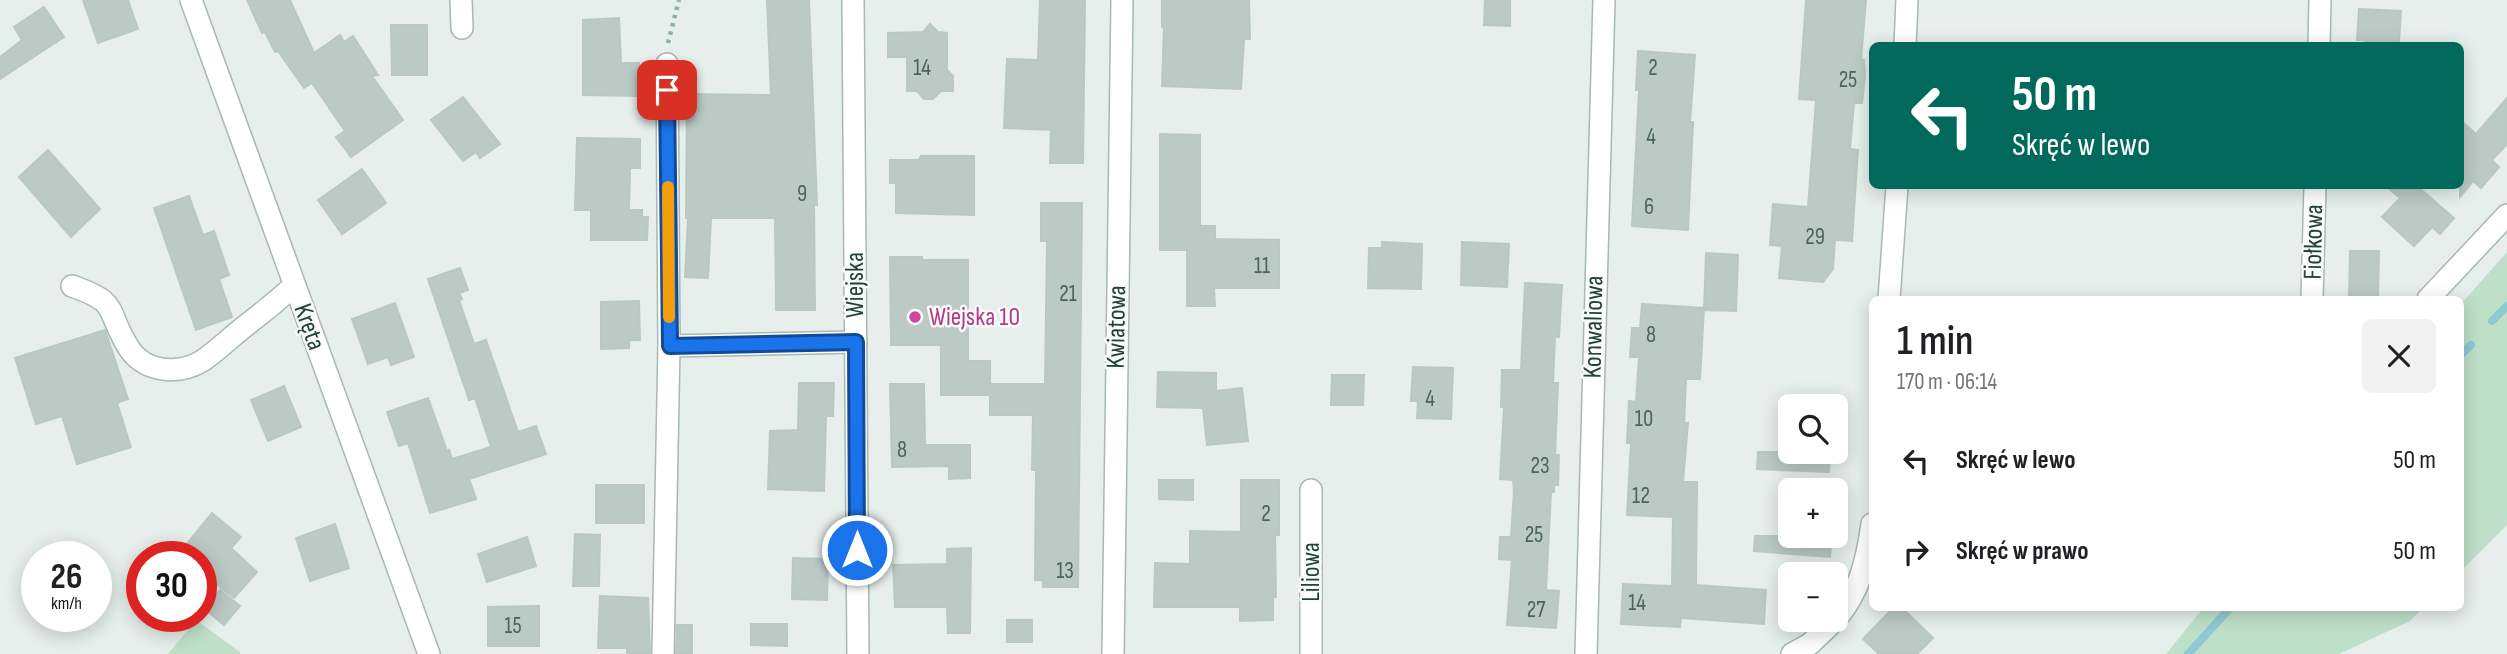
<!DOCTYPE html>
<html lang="pl">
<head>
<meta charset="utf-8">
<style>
	body { margin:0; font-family:"Sofia Sans Condensed",sans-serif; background:#f2f2f2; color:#202124; height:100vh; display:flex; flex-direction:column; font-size:26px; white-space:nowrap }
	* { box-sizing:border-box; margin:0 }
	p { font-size:23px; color:#757577 }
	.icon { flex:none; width:38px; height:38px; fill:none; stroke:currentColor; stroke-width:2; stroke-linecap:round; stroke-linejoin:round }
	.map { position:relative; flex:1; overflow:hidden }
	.side { position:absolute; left:1869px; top:296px; width:595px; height:315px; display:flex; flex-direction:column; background:#fff; border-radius:10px; box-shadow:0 4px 18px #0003 }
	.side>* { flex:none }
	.guide { position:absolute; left:1869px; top:42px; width:595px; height:147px; border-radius:10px; box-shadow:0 4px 18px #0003; background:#00695c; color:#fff; overflow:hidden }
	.fabs { position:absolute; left:1778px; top:394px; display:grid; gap:14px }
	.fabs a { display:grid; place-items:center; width:70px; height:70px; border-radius:10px; background:#fff; box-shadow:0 4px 18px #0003; font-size:35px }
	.speed { position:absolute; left:21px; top:541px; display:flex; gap:14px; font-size:35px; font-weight:700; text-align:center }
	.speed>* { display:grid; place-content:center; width:91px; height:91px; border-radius:50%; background:#fff; box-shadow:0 4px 18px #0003; line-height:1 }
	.speed small { font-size:18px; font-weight:400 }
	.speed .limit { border:10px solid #d22; background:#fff; color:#111 }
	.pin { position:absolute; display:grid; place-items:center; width:60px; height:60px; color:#fff; margin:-30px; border-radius:14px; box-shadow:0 4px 10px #0006 }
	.me { position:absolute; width:77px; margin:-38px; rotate:0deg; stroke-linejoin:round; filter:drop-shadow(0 0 5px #0008) }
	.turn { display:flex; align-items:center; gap:24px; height:147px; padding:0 28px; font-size:32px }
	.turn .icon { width:91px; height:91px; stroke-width:2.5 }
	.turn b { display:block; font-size:49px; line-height:60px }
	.round { display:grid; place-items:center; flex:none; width:74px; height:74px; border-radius:10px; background:#f2f2f2 }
	.head { display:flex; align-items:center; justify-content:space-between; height:119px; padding:0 28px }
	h1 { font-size:42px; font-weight:600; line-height:52px }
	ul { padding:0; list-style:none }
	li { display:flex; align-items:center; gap:21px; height:91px; padding:0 28px }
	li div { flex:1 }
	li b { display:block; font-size:26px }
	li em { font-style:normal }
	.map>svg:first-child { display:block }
</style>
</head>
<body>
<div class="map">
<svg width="2507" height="654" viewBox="0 0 2507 654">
	<rect width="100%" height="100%" fill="#e6efeb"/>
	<g fill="#bfe0c8">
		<path d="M2507,252V525L2461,571V304Z"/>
		<path d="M2204,607H2424L2410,621L2339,654H2166Z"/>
		<path d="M196,620L240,652V654H168Z"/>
	</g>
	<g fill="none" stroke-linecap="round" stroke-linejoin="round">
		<g stroke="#8ec9d4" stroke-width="8">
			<path d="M2492,321L2507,306"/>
			<path d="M2460,356L2471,345"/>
			<path d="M2188,654L2231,607"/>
		</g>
	</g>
	<g fill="#bbcac4" stroke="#b8c9c2" stroke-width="2">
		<path d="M83,0H128L138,29L98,43Z"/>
		<path d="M247,0H290L314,53L340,35L344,42L353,36L378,75L372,76L403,120L351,157L336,137L345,131L312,83L304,88L278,51L275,52L265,32L262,33Z"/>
		<path d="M767,0H809L817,205H814L815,310H776L775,218H711L708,278L685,277L688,218H686L687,94L771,95Z"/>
		<path d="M1040,0H1085L1083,163H1050L1051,130L1004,128L1007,59L1038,60Z"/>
		<path d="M1162,0H1249L1250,39H1244L1241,89L1162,86L1164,27H1162Z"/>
		<path d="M1485,0H1510V26L1484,25Z"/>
		<path d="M1806,0H1866L1861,60H1864L1865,76L1862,103H1854L1850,149L1858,150L1852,241L1835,240L1833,269L1823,282L1779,278L1782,246L1770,245L1773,204L1808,207L1816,100L1799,99Z"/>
		<path d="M44,7L64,37L0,79V57L22,40L14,27Z"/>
		<path d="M2359,9L2401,11L2399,42H2393V46H2364L2365,40H2357Z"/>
		<path d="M619,18L621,63H639V96L583,95V20Z"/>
		<path d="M930,24L938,32L947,33V70L953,76V91H941L933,99H924L917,91H907V57H888V33L923,32Z"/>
		<path d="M391,25H427V75H392Z"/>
		<path d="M1638,51L1695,55L1690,122H1693L1688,230L1632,226L1639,90H1636Z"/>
		<path d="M463,97L500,144L480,158L476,152L463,161L431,120Z"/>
		<path d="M2507,98V144L2492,160L2499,167L2481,188L2473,181L2460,197V120L2476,134Z"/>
		<path d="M1160,134L1200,135V226H1215V239L1279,240V288H1214L1215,306H1187V250H1160Z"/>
		<path d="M577,138L640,139V168H630L629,210H642V217H648L647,240H591V210H575Z"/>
		<path d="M48,150L100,209L71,237L19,177Z"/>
		<path d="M921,156H974V215L896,213V183H890V160H919Z"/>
		<path d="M362,169L386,203L342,234L318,200Z"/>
		<path d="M2386,186H2417L2454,218L2440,234L2432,227L2414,246L2382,217L2400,198Z"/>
		<path d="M189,196L203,235L214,231L229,275L219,279L232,317L196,330L154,208Z"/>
		<path d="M1041,203H1082L1078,587H1043V580H1035L1036,470H1032L1033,415H990V395H941V345H891L890,257H922V260H968V361H990V384H1045L1047,241H1041Z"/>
		<path d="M1382,242L1422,244L1421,289L1368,288L1369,248H1382Z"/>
		<path d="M1462,242L1509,244L1507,287L1461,285Z"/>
		<path d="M2350,251H2379L2378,299H2349Z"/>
		<path d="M1706,253L1738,255L1736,311L1704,310Z"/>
		<path d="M460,268L468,290L459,293L462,299L459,300L474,344L486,340L518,432L536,426L546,454L469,479L476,499L430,513L408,443L399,446L387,412L428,398L447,451L449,450L452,459L491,447L475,398L469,400L428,279Z"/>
		<path d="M1525,283L1562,285L1559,337L1555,336L1553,383H1558L1555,455H1559L1558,485H1554V492H1551L1546,590L1559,591L1556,628L1507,625L1512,560L1499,559L1500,537H1511L1514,491L1513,480L1500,479L1504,407H1501L1502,370H1521Z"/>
		<path d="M639,301L640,340H629V348L601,349V302Z"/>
		<path d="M395,303L414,357L391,365L388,357L368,364L352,319Z"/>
		<path d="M1642,304L1704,308L1700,379H1686L1684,423H1688L1683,482H1697L1696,585L1766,590L1764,624L1681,618L1680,627L1621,624L1623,584L1672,586L1673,517L1627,515L1631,443H1627L1629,401L1636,402L1639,357H1630L1632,328H1640Z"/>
		<path d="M105,330L128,399L117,403L131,447L77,464L62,416L36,424L15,358Z"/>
		<path d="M1413,367L1453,368L1451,419L1417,418L1418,401H1411Z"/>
		<path d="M1158,372L1216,373V391L1242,388L1248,441L1207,445L1203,408L1157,407Z"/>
		<path d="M1332,375H1364L1363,405H1331Z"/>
		<path d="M799,383H834L833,416H826L824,491L768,489L770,431L798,430Z"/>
		<path d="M890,384H924L925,445H970V478L949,479V466L892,467Z"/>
		<path d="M284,386L301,427L268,441L251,400Z"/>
		<path d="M1758,452H1830L1829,472L1757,469Z"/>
		<path d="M1159,480H1193V500L1159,499Z"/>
		<path d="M1241,480H1279V535H1275L1276,597H1273V620L1240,621V607H1154L1155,563L1190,564V531L1241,532Z"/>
		<rect x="596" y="485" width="48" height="38"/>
		<path d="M212,513L241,537L231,548L257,572L234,598L201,572V556H177Z"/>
		<path d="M335,524L349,568L310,581L296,538Z"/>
		<path d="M575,534L600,535L599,586H573Z"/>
		<path d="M1755,536H1832L1830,557L1754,551Z"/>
		<path d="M527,537L536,566L487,582L478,554Z"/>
		<path d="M971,548L970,633H948L947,607H895L893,565L947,564V549Z"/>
		<path d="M793,558L828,559L827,600L792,599Z"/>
		<path d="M220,590L240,606L224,625L205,609Z"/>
		<path d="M600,596L648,598L650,654H627V648H598Z"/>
		<path d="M539,606V646H488V607Z"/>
		<path d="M1894,607H1901L1933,638L1917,654H1879L1863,639Z"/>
		<rect x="1007" y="620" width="25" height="22"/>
		<path d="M751,624H787V646L751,645Z"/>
		<path d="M677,625H692V654H676Z"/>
	</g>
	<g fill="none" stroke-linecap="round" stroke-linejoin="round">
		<g stroke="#a8b8b2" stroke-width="24">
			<g id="minor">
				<path d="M191,0L429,654"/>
				<path d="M461,0L462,28"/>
				<path d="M853,0L858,654"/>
				<path d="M1905,46L1907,0"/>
				<path d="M2319,46L2320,0"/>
				<path d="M72,286C120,303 105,308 127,345C142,372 177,376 202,361C217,351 230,338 244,327C261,314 278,300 294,286"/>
				<path d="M1889,299L1897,186"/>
				<path d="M2312,299L2315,186"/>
				<path d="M2428,299L2507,215"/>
				<path d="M669,346L856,342"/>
				<path d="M1311,490V654"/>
				<path d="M1836,619C1860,592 1867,559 1872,524"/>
				<path d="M663,654L669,346L667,64"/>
				<path d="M1113,654L1122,0"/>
				<path d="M1586,654L1604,0"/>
				<path d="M1792,654L1810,644L1835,620"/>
			</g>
		</g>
		<path stroke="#86b3a5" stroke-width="4.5" stroke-dasharray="3.5 5" stroke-linecap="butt" d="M668,43L679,0"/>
		<use href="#minor" stroke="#fff" stroke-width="21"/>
	</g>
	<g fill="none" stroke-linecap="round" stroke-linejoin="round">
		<g stroke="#114b97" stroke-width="18">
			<path id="route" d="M667,90L670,346L856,342L857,550"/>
		</g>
		<use href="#route" stroke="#1a73e8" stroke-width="12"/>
		<path stroke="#f59e0b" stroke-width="12" d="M668,187L669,317"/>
	</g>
	<circle fill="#d1479c" stroke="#f7fbf9" stroke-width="2.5" cx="915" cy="317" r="7"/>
	<g text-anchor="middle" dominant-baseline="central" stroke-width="5" stroke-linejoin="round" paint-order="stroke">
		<g font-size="23" fill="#4a645c">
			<text x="922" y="68">14</text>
			<text x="1653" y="68">2</text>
			<text x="1848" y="80">25</text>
			<text x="1651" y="137">4</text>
			<text x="802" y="194">9</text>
			<text x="1649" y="207">6</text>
			<text x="1815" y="237">29</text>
			<text x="1262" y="266">11</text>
			<text x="1068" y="294">21</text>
			<text x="1651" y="335">8</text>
			<text x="1430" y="399">4</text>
			<text x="1644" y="419">10</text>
			<text x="902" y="450">8</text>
			<text x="1540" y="466">23</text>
			<text x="1641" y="496">12</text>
			<text x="1266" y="514">2</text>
			<text x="1534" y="535">25</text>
			<text x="1065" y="571">13</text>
			<text x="1637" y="603">14</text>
			<text x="1536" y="610">27</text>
			<text x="513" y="626">15</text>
		</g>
		<g font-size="26" fill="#24423a" stroke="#f7fbf9">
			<text transform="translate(2314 242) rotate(-89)">Fiołkowa</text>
			<text transform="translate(855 285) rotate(-90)">Wiejska</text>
			<text transform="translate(309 327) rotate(70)">Kręta</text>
			<text transform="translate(1117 327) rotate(-89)">Kwiatowa</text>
			<text transform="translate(1594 327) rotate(-89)">Konwaliowa</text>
			<text transform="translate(1311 572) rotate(-90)">Liliowa</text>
		</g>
		<g font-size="26" fill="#b23c85" stroke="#f7fbf9" text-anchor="start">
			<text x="929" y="317">Wiejska 10</text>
		</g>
	</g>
</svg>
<div class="fabs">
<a><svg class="icon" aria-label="search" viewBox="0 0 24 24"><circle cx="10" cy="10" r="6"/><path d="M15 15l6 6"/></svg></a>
<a>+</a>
<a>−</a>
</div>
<div class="speed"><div>26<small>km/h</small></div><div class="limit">30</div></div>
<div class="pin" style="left:667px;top:90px;background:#d93025"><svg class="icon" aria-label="arrive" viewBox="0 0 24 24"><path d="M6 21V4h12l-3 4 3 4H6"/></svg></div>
<svg class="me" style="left:857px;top:550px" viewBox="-20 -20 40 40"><circle r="17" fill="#1a73e8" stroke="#fff" stroke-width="3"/><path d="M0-11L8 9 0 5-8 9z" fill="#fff"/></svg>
<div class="guide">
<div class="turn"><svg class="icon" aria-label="left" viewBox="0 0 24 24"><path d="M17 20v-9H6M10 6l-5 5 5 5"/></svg><div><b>50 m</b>Skręć w lewo</div></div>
</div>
<section class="side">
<div class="head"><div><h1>1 min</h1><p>170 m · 06:14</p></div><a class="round"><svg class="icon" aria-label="close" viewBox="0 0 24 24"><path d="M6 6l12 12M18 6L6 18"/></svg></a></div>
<ul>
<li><svg class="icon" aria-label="left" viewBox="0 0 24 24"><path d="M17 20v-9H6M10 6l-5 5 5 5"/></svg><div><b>Skręć w lewo</b></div><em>50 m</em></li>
<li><svg class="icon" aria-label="right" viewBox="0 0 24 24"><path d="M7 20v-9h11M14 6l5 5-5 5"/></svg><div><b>Skręć w prawo</b></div><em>50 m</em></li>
</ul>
</section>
</div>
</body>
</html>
